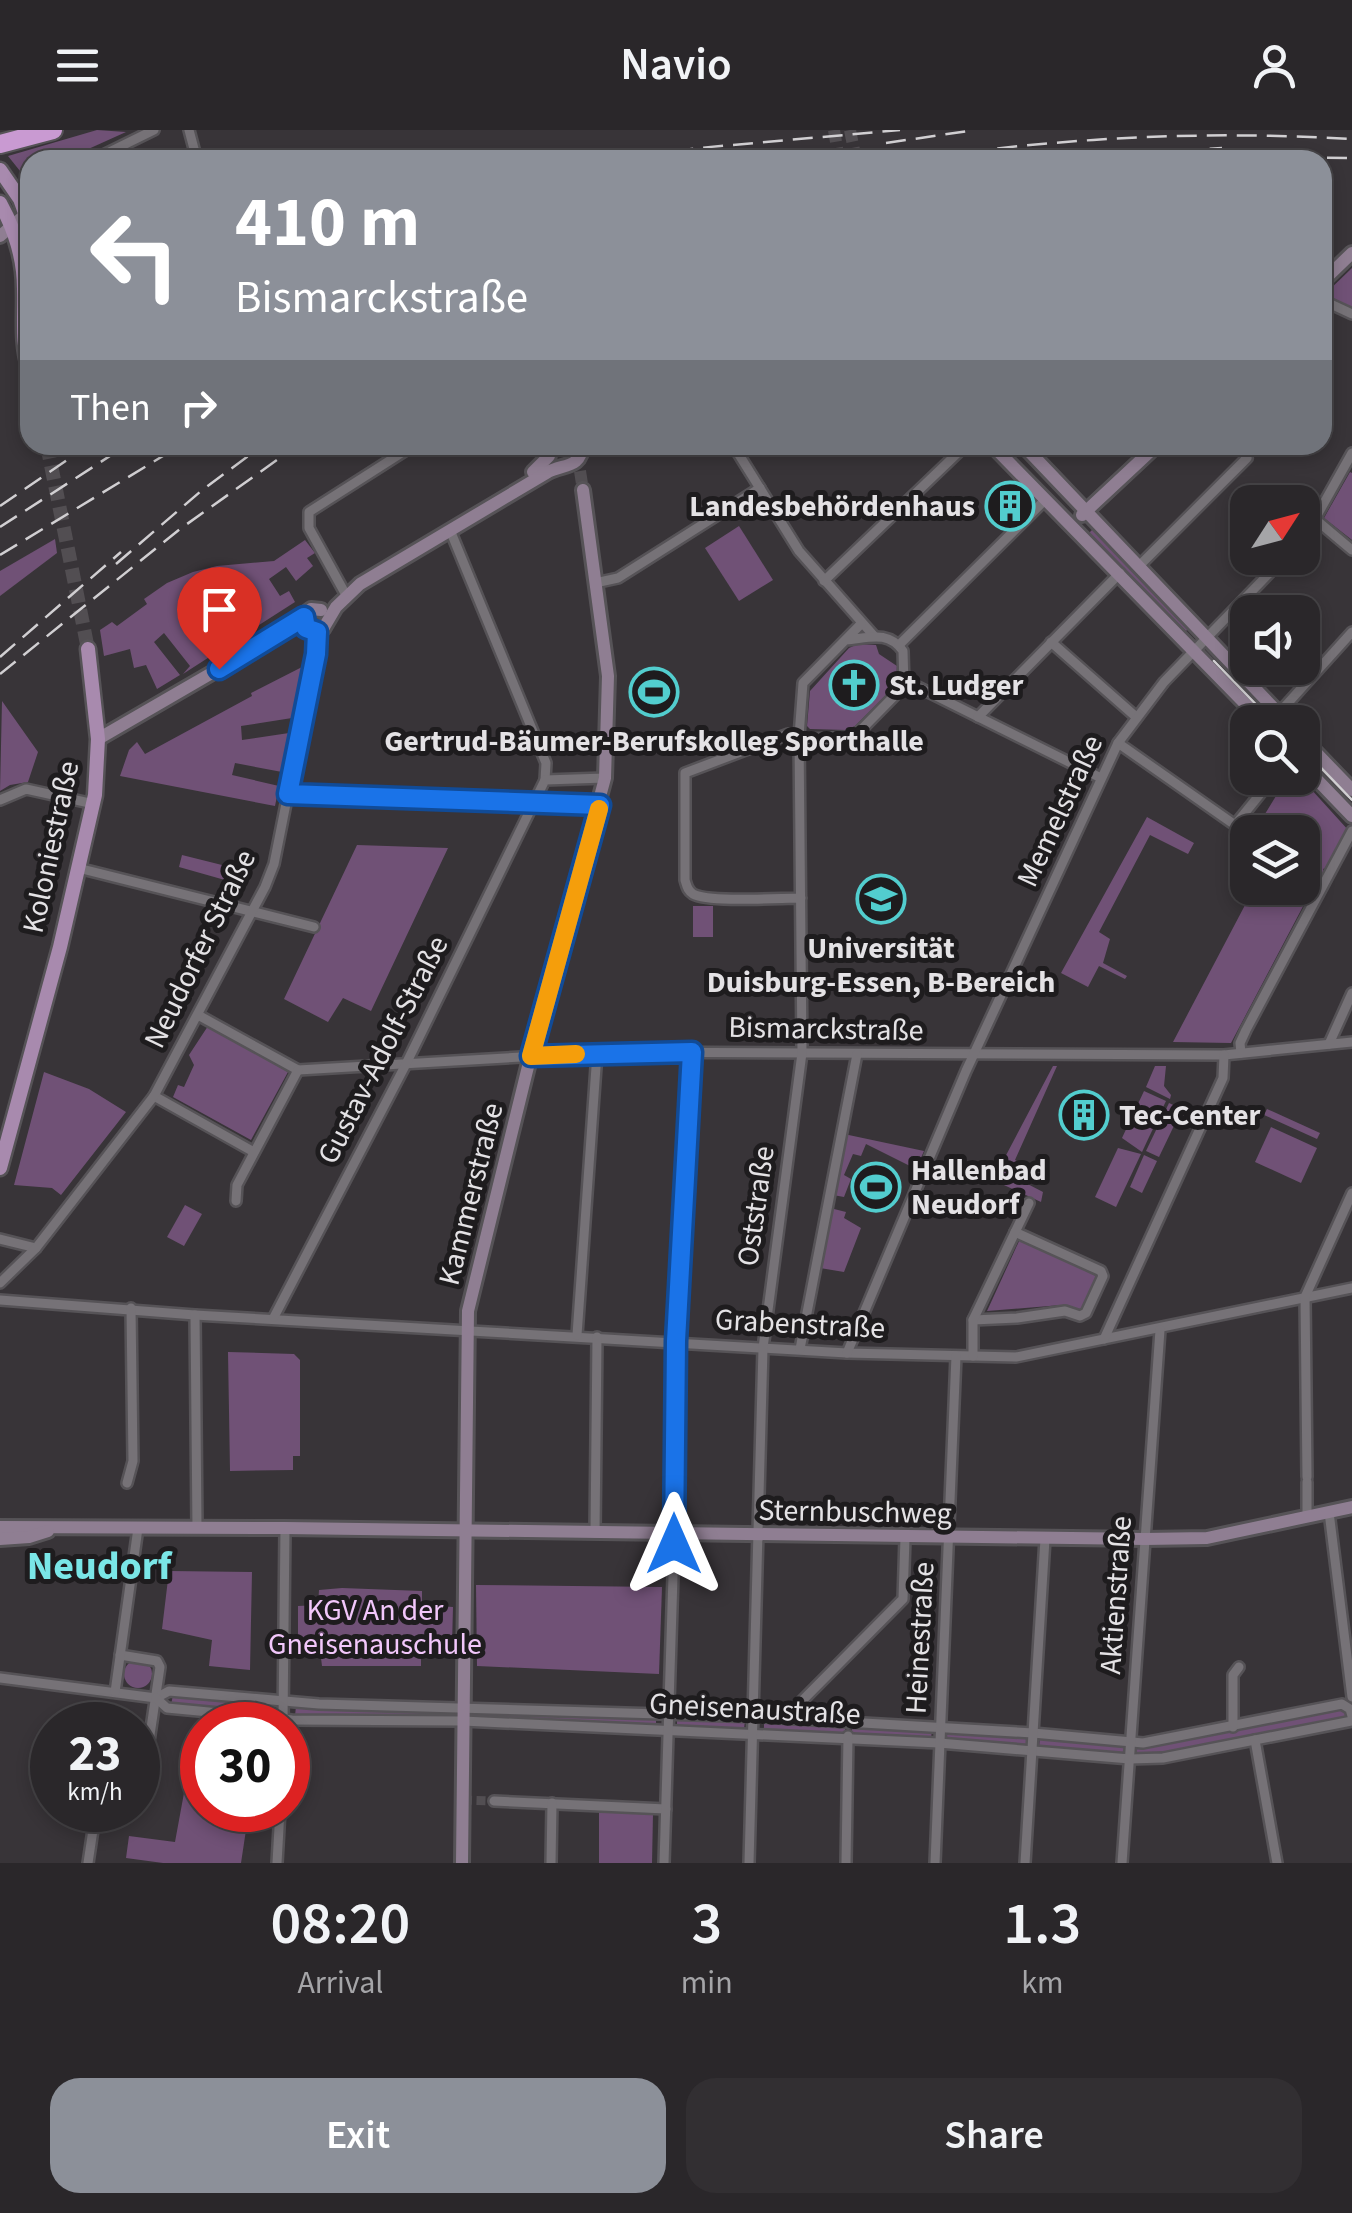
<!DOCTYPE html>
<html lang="en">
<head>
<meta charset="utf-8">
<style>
	body { margin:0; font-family:"Source Sans 3",sans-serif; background:#322f32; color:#f1f3f6; height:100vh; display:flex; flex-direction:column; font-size:38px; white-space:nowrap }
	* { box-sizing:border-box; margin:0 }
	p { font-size:32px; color:#a5a5a8 }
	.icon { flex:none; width:55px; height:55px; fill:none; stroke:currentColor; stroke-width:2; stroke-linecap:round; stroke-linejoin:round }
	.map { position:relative; height:1733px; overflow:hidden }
	.details { display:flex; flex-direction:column; background:#2a272a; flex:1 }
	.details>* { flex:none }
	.hud { position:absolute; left:20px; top:20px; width:1312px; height:305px; border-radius:30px; box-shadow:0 5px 15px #0003,0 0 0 2px #464447; background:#8c9099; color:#fff; overflow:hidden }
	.needle { width:65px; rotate:54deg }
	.controls { position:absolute; left:1230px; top:355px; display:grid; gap:20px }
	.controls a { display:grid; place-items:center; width:90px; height:90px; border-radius:20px; background:#2a272a; box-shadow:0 5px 15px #0003,0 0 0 2px #464447; font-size:50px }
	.speed { position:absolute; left:30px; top:1572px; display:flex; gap:20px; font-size:50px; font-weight:700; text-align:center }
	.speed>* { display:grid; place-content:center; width:130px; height:130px; border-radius:50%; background:#2a272a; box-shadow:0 5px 15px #0003,0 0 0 2px #464447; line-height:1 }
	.speed small { font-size:25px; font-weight:400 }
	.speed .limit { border:15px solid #d22; background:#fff; color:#111 }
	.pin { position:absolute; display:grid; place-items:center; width:85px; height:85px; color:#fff; margin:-102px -42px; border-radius:50% 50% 50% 0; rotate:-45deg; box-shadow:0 0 10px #0007 }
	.pin .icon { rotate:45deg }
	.me { position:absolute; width:110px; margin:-55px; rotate:0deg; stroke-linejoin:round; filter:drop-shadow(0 0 8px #0008) }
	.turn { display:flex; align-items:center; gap:35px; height:210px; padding:0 50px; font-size:45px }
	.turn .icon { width:130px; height:130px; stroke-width:2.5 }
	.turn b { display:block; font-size:70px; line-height:85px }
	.then { display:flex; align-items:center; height:95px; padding:0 50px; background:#0003; gap:20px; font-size:38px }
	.eta { display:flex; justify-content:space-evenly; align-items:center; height:170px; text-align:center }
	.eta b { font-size:60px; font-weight:600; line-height:70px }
	.primary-button { display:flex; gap:20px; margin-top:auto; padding:20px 50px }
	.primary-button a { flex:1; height:115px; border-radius:30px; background:#8c9099; color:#fff; font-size:40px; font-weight:600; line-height:115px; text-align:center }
	.primary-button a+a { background:#322f32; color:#f1f3f6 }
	header { display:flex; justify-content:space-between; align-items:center; height:130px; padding:0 50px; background:#2a272a; font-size:45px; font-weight:600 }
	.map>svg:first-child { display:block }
</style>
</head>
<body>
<header><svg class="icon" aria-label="menu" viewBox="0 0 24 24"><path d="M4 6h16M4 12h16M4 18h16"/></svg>Navio<svg class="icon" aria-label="person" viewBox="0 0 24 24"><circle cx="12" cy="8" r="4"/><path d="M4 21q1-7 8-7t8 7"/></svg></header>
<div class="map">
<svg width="1352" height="1733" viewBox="0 0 1352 1733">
	<rect width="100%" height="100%" fill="#383438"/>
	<g fill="#705176" fill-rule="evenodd">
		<path d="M97,0L126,2L64,30H30L29,48L24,46L8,26Z"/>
		<path d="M1352,138V178L1325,164Z"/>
		<path d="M1350,342L1352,343V410L1324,388Z"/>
		<path d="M739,396L773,450L739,471L705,418Z"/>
		<path d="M1096,396L1189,498L1186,501L1087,405Z"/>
		<path d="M55,409L57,423L0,466V441Z"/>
		<path d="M305,410L315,423L307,428L313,436L296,451L286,437L269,449L280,466L289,461L295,472L183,544L190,536L164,503L154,512L180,545L157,559L146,535L134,538L130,519L104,526L100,500L112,492L117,496L147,474L144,469L167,453L193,442L217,436L274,431ZM230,445L255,480L242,490L217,456Z"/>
		<path d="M858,514L876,515L879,524L897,536L896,555L855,596L846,600L810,599L807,596L810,561L849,518Z"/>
		<path d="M302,537L292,588L241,596L242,610L289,603L282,642L235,633L232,645L279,656L275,676L120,646L129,620L137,612L145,624L252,566L251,563Z"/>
		<path d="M2,571L38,622L28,652L10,655L0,661Z"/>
		<path d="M1287,648H1301L1349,701L1328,737L1323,739L1325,748L1319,746L1231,913L1173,912L1254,758H1302V702H1254Z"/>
		<path d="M1147,687L1194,713L1188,724L1150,705L1099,802L1110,809L1103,833L1127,846L1125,849L1099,836L1088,857L1061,843Z"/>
		<path d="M357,715L448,718L371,881L343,868L328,892L284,869Z"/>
		<path d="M182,725L226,736L228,731L248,735L239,754L179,737Z"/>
		<rect x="693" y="776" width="20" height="31"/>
		<path d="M208,896L288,942L251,1010L173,967L178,955L184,957L194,935L189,925Z"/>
		<path d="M1053,936H1057L1015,1030L1020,1033L1014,1047L1043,1062L1041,1072L993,1050Z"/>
		<path d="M1155,936H1166L1164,956L1171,965L1170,969L1146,957Z"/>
		<path d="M44,942L89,959L126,982L61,1065L52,1058L14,1055Z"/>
		<path d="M1144,961L1166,971L1142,1022L1122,1008Z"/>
		<path d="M1169,973L1182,979L1159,1027L1146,1021Z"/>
		<path d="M1267,979L1320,1003L1317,1009L1264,985Z"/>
		<path d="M1271,997L1317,1018L1301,1053L1255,1032Z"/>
		<path d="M844,1004L924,1021L916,1039L866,1014L861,1026L853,1024L844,1045L851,1049L844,1067L833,1065Z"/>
		<path d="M1118,1018L1141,1024L1116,1077L1095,1067Z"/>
		<path d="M1144,1025L1157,1031L1142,1063L1130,1057Z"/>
		<path d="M185,1075L202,1084L184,1116L167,1107Z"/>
		<path d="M830,1078L846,1082L844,1088L861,1098L844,1142L820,1138Z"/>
		<path d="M1020,1109L1097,1146L1080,1182L1061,1175L987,1181Z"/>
		<path d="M228,1222L294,1224L300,1230V1326H293V1340L230,1341Z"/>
		<path d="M169,1441L252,1442L250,1540L209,1536L212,1510L162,1499Z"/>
		<path d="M476,1455L662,1457L659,1544L477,1536Z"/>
		<path d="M342,1458L422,1461V1475L453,1477L452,1515L421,1516V1536H322L319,1512H298V1476L318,1475L319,1460Z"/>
		<circle cx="138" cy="1544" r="14"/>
		<path d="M173,1565L273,1573L272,1585L171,1575Z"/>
		<path d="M296,1576L452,1582V1588L295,1586Z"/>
		<path d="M1343,1578L1348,1587L1162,1624L1136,1625L1137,1617L1157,1616Z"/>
		<path d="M475,1582L656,1586V1597L475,1589Z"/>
		<path d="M677,1586L745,1589L744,1600L677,1598Z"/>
		<path d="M764,1590L845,1595V1605L764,1602Z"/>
		<path d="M852,1596L932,1600L931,1608L852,1605Z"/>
		<path d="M946,1601L1026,1606V1616L946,1610Z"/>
		<path d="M1040,1607L1125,1615V1625L1039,1616Z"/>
		<path d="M193,1614L202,1616V1680H249L241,1733H163L126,1728L129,1706L175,1712Z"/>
		<path d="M599,1681L653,1683L652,1733H599Z"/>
	</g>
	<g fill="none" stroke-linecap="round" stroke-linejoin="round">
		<path stroke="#524e52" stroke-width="9" stroke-dasharray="9 4.5" stroke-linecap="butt" d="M463,1670L494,1671"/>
		<g stroke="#524e52" stroke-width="12" stroke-dasharray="12 6" stroke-linecap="butt">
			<path d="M834,0L839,30"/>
			<path d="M850,0L856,30"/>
			<path d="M580,341L583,360"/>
		</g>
		<path stroke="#524e52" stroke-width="14" stroke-dasharray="14 7" stroke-linecap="butt" d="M47,315L88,519"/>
		<g stroke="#565357" stroke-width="14">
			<g id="street">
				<path d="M189,0L197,30"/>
				<path d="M93,30L154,0"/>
				<path d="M1322,170L1352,184"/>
				<path d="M733,315L799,421L874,506"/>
				<path d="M1315,389L1352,420"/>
				<path d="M450,400L546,633L545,650"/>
				<path d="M1302,405L1315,389L1352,323"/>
				<path d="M1138,437L1247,328L1238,315"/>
				<path d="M824,451L966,315"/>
				<path d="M595,453L618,448L760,358"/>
				<path d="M346,465L309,398V382L414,315"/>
				<path d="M846,510C869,508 888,500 903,521L904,556L854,607L807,609L799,606L803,553L861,494"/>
				<path d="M1051,512L1135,586"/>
				<path d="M899,515L1046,369"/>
				<path d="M906,551L1101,648"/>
				<path d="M1279,583L1352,502"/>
				<path d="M978,587L1120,443"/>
				<path d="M1118,613L1235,695L1273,648"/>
				<path d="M288,664L599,675"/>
				<path d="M0,670L26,659L94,674"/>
				<path d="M78,738L314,797"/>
				<path d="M198,885L298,940"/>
				<path d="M1329,914L1352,863"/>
				<path d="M1241,923L1240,913L1246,900L1352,701"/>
				<path d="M298,940L608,922L1224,925L1352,912"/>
				<path d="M154,966L254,1022"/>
				<path d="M236,1071L237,1055L298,940"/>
				<path d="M0,1109L36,1118"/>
				<path d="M0,1153L36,1118L154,966L265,757L274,734L316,523L317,502"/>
				<path d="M0,1170L195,1185L847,1223L1016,1227L1352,1158"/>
				<path d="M195,1185L197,1398"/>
				<path d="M274,1187L406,934L545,650L605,648"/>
				<path d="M973,1190L1017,1188L1065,1181L1080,1186L1086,1183L1103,1146L1101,1141L1015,1102"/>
				<path d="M577,1205L597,923"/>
				<path d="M1104,1209L1223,948L1224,925"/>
				<path d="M800,1219L857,924"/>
				<path d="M847,1223L966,941L1118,613L1164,552L1284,428"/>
				<path d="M973,1226V1190L1029,1073"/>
				<path d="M1307,1347L1305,1167L1352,1063"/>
				<path d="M1307,1352V1387"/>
				<path d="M127,1353L133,1331L131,1178"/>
				<path d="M1329,1382L1352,1567"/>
				<path d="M595,1403L597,1207"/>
				<path d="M120,1525L157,1531L160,1537L142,1659L138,1663"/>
				<path d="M0,1548L156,1568L169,1561L319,1574L761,1587L1033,1603L1143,1613L1342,1574L1350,1579L1352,1586"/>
				<path d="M115,1562L138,1398"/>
				<path d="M156,1568L167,1578L292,1590L463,1591L939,1613L1130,1629L1163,1628L1352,1591"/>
				<path d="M786,1587L903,1469L905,1408"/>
				<path d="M283,1592L285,1398"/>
				<path d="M1233,1597V1545L1239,1537"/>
				<path d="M1255,1610L1277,1733"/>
				<path d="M494,1671L666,1679"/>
				<path d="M88,1733L96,1680"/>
				<path d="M277,1733L280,1680"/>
				<path d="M551,1733L552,1673"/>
				<path d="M664,1733L674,1414L676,1211L692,922"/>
				<path d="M749,1733L763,1218L802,923L799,606L788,604L685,643V750C687,756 687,760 693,764C709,773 780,768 801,768"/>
				<path d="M846,1733L848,1606"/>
				<path d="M935,1733L956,1226"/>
				<path d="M1025,1733L1045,1409"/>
				<path d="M1122,1733L1160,1200"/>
			</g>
		</g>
		<g stroke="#565357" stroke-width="18">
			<g id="secondary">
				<path d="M0,106L26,84"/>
				<path d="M1322,152L1352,123"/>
				<path d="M992,315L1263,592"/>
				<path d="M1023,315L1287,592"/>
				<path d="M533,342L549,326"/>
				<path d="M1082,385L1157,315"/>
				<path d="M304,495L313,502L323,499L336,477L360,454L548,342C563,334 582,338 582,315"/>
				<path d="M1302,608L1352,660"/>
				<path d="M98,609L279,504L311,479L321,480"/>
				<path d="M1302,634L1352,686"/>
				<path d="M0,1397L285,1398L1145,1409L1207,1408L1352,1377"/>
				<path d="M0,1409L29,1407L48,1401"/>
				<path d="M462,1733L468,1181L536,904L605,648L608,546L583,360"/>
			</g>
		</g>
		<g stroke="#565357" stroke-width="19">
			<g id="primary">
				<path d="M0,40L20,69L30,97"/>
				<path d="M0,73C15,100 24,128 24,159C25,187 21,212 30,240"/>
				<path d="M0,1038L60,817L95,665L98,609L88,519"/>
			</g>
		</g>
		<g stroke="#565357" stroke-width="22">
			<path id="highway" d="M0,14L53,0"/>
		</g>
		<use href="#street" stroke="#767277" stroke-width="9"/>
		<use href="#secondary" stroke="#8f7e92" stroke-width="12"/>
		<use href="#primary" stroke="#a88aae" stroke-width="14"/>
		<use href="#highway" stroke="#c99ad2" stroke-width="18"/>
		<g stroke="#d1cfd2" stroke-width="2.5">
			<path d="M1214,531L1273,592"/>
			<path d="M1302,618L1352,670"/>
		</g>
		<g stroke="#d1cfd2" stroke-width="2.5" stroke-dasharray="20 10" stroke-linecap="butt">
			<path d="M886,13L975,0"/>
			<path d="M1207,26L1352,28"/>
			<path d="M614,30L699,18L900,0"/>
			<path d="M835,30L904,20"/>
			<path d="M908,30C1055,8 1203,0 1352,9"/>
			<path d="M1030,30L1222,18"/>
			<path d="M0,376L89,315"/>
			<path d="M0,397L127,315"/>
			<path d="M0,425L181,315"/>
			<path d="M116,434L201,361L263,315"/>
			<path d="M0,527L121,422"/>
			<path d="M0,544L180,399L298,315"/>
		</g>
	</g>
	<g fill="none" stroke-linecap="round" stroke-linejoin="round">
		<g stroke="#114b97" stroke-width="25">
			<path id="route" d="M219,539L304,487L306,498L317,502L316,524L288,664L600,675L531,926L692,922L676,1211L674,1414"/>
		</g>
		<use href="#route" stroke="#1a73e8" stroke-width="18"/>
		<path stroke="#f59e0b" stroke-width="18" d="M576,924L531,926L599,679"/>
	</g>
	<defs>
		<g id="building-ring" transform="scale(2.5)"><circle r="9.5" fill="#1e1c1e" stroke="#52cdce" stroke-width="1.5"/><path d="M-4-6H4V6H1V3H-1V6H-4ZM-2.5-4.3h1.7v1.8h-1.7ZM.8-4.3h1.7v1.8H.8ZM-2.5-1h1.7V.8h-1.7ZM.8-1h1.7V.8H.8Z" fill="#52cdce"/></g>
		<g id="church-ring" transform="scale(2.5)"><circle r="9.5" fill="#1e1c1e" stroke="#52cdce" stroke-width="1.5"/><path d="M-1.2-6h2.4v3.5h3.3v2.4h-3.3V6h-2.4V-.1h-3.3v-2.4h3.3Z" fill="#52cdce"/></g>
		<g id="stadium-ring" transform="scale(2.5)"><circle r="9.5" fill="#1e1c1e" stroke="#52cdce" stroke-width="1.5"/><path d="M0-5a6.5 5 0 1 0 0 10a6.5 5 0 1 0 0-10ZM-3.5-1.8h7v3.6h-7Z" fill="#52cdce"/></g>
		<g id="university-ring" transform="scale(2.5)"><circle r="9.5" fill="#1e1c1e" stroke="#52cdce" stroke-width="1.5"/><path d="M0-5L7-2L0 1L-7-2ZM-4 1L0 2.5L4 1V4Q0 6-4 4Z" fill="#52cdce"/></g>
	</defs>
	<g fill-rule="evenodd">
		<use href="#building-ring" x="1010" y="376"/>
		<use href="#church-ring" x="854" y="555"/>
		<use href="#stadium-ring" x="654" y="562"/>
		<use href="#university-ring" x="881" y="769"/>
		<use href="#building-ring" x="1084" y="985"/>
		<use href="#stadium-ring" x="876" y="1057"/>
	</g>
	<g text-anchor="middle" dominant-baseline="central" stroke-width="10" stroke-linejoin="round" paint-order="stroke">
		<g font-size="30" font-weight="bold" fill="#e4e2e5" stroke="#1e1c1e" text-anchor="start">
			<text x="975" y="376" text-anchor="end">Landesbehördenhaus</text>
			<text x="889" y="555">St. Ludger</text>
			<text x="654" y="611" text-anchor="middle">Gertrud-Bäumer-Berufskolleg Sporthalle</text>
			<text x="881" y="818" text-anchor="middle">Universität<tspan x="881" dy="34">Duisburg-Essen, B-Bereich</tspan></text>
			<text x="1119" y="985">Tec-Center</text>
			<text x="911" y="1040">Hallenbad<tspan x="911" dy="34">Neudorf</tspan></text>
		</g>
		<g font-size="30" fill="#e4e2e5" stroke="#1e1c1e">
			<text transform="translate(1060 681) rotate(-65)">Memelstraße</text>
			<text transform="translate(51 717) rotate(-78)">Koloniestraße</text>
			<text transform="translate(200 819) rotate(-64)">Neudorfer Straße</text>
			<text transform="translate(826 899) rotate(1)">Bismarckstraße</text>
			<text transform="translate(383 920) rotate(-63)">Gustav-Adolf-Straße</text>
			<text transform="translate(471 1064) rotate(-76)">Kammerstraße</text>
			<text transform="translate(756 1076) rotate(-82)">Oststraße</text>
			<text transform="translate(800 1194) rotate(3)">Grabenstraße</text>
			<text transform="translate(855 1382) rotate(1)">Sternbuschweg</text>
			<text transform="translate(1116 1465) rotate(-86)">Aktienstraße</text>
			<text transform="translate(920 1508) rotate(-87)">Heinestraße</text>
			<text transform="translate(755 1579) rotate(3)">Gneisenaustraße</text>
		</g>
		<g font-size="30" fill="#f2c7fb" stroke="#1e1c1e">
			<text x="375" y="1480">KGV An der<tspan x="375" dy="34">Gneisenauschule</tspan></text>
		</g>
		<g font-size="40" font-weight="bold" fill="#7ae6e7" stroke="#1e1c1e">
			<text x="99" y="1436">Neudorf</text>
		</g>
	</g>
</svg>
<div class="controls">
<a><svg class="needle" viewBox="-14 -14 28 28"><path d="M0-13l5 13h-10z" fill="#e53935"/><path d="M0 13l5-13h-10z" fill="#a5a5a8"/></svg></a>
<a><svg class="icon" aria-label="sound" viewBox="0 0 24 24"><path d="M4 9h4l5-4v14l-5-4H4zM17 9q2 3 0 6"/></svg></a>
<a><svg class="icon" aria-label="search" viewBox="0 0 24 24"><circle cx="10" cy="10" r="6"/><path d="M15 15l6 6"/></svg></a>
<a><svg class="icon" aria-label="layers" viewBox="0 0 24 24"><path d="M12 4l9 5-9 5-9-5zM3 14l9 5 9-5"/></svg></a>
</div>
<div class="speed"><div>23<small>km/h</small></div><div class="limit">30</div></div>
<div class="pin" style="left:219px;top:539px;background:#d93025"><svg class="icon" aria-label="arrive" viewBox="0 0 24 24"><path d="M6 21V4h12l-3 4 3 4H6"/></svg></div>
<svg class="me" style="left:674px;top:1414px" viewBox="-20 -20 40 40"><path d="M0-17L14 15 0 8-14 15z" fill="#1a73e8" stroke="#fff" stroke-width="4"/></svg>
<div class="hud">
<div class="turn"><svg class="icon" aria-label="left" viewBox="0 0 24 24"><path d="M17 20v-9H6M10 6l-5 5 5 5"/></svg><div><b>410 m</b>Bismarckstraße</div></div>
<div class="then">Then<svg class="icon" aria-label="right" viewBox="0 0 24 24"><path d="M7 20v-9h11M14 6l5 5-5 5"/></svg></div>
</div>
</div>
<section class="details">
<div class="eta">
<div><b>08:20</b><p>Arrival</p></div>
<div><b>3</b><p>min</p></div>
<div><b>1.3</b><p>km</p></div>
</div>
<div class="primary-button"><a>Exit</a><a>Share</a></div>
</section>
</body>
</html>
